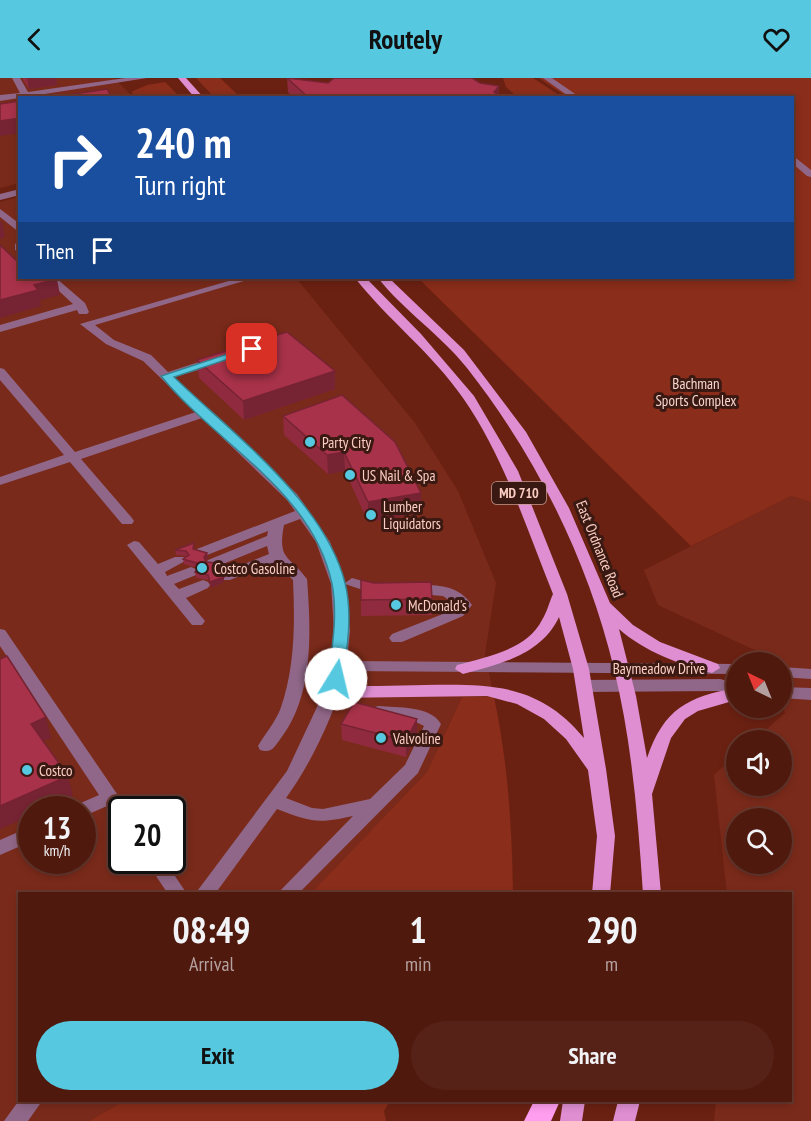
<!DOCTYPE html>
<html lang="en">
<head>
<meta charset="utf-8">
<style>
	body { margin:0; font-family:"PT Sans Narrow",sans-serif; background:#562217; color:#f1f3f6; height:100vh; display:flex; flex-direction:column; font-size:22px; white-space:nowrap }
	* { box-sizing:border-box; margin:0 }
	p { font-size:20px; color:#b4a09e }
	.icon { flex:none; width:33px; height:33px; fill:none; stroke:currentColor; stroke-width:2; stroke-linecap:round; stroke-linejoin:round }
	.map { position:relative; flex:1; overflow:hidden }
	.details { position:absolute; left:18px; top:814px; width:774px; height:210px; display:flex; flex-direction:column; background:#50190e; border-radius:0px; box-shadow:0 3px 9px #0003,0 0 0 2px #67382e }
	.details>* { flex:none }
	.top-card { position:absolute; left:18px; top:18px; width:776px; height:183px; border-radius:0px; box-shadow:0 3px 9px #0003,0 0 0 2px #67382e; background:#1a4fa0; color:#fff; overflow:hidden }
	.needle { width:39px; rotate:317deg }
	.buttons { position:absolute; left:726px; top:574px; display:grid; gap:12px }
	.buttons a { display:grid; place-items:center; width:66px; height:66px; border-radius:50%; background:#50190e; box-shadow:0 3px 9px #0003,0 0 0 2px #67382e; font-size:30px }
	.speed { position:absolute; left:18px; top:718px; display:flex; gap:12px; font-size:30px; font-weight:700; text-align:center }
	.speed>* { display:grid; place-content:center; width:78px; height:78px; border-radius:50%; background:#50190e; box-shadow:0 3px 9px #0003,0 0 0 2px #67382e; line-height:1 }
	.speed small { font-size:15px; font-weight:400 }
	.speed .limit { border:3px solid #111; border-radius:9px; background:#fff; color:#111 }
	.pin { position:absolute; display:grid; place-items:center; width:51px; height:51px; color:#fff; margin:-26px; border-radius:12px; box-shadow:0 3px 9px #0006 }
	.me { position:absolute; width:66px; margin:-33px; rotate:9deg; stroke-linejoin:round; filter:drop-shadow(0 0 4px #0008) }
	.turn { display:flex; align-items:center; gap:21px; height:126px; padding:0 18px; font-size:27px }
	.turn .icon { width:78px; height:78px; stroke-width:2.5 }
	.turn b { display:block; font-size:42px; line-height:51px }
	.then { display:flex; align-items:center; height:57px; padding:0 18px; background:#0003; gap:12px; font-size:22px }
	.eta { display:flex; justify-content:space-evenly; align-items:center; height:102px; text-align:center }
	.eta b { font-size:36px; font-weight:600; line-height:42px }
	.primary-button { display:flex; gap:12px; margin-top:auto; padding:12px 18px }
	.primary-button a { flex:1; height:69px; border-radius:36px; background:#56c9e1; color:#111; font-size:24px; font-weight:600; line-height:69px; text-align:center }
	.primary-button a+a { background:#562217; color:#f1f3f6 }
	header { display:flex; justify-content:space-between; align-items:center; height:78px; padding:0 18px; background:#56c9e1; color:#111; font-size:27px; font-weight:600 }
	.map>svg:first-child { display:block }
</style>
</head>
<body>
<header><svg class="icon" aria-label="back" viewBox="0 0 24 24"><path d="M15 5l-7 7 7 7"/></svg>Routely<svg class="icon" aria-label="heart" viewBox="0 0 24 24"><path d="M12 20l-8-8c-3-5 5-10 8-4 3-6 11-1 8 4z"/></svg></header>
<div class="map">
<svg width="811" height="1043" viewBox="0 0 811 1043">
	<rect width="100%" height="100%" fill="#6b2112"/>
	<g fill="#7a2a1a" fill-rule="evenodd">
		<path d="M0,0H114L133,19L20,20L19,105L0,110Z"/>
		<path d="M19,119L20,200H296L415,345L458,413L496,505L485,576L494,619H462L427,694L310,816H20V1023H124L89,1043H0V124ZM32,732H82V783H32ZM122,732H172V783H122Z"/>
		<path d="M791,418L811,424V1043H714L716,1023H790V816H727L714,697L736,677V708H782V663H753L785,635L782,625V585H765L761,575L658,527L644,492ZM736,741H782V786H736Z"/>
	</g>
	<g fill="#8a2d1a">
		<path d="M196,0H220L240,19H214Z"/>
		<path d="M503,0H533L562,19H517L506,9Z"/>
		<path d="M539,0H811V424L791,418L691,468L418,200H792V20L567,19Z"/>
		<path d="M165,4L180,19H137L131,14L147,7Z"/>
		<path d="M462,619H494C508,686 512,747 513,816H310L427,694Z"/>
		<path d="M124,1023H390L384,1033L386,1043H89Z"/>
	</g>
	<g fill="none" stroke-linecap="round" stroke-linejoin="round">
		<g fill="#906788" fill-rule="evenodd">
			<path d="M12,0H20L28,14L125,0H147L0,23V17L20,15Z"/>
			<path d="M543,0H552L581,20H571Z"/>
			<path d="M792,77L811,92V99L807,98L792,85Z"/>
			<path d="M20,111V117L0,122V116Z"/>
			<path d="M0,131L20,146V155L0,139Z"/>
			<path d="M20,163V175L15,172V166Z"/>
			<path d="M45,200H56L85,225L89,234L87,236H79L77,232L0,254V247L73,226Z"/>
			<path d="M239,200H254L95,247L114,262L151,277L168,294L211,280H219V286L174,299L297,416L330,464L345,505L352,500L383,509L385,512L378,517L345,506L350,553L347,583L736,586V596L346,593C334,637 312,684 286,720L312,730L323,731L370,721L405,687L424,648L414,643L372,638L370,634L372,630L378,628C397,630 430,627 441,646L418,695L298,816H277L353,738C317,746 311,744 277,731L215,816H195L287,693L324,614L331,588L334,553L331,506L316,464L300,441L284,447C277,483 290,477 307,501C311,552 314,617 281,660C275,668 272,676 260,672L258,668C265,656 274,646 280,632C295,591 295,545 293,502L275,484L230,502H220L218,499L220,496L269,476L267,468L218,488H208L206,485L208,482L267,458L268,453L207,477L202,478L195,474L197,471L295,433L287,422L202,340L81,381L132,440L134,443L132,446H122L70,384L0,407V399L64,377L0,302V290L4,291L75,374L196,334L143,283L106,266L80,246Z"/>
			<path d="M134,463L139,464L158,486L175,479H185L187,482L165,494L167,498L191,489L196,491L198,494L196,497L174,506L179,511L203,502L208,504L210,507L208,510L186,520L205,543L202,547H192L127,467Z"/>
			<path d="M411,507C435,507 457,505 472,527L463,538L402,564H392L389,560L392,556L453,532L456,527L443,518L406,515L404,512Z"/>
			<path d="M0,551L5,552L128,732H122V744L116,742L107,728L82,739V732H73L76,727L99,717L0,568Z"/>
			<path d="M782,589L811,591V601L782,599Z"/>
			<path d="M720,601L736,605V615L720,613L584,614L578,612L576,608L578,604L584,602Z"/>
			<path d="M782,609L811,610V622L782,620Z"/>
			<path d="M32,748V763L0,777V762Z"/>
			<path d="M146,783H165L187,816H168Z"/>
			<path d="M20,1021V1023H42L28,1043H4Z"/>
		</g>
		<g fill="#df8ed1" fill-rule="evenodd">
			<path d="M178,0H186L204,20H195Z"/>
			<path d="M355,200H366L421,256L474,318L518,393L567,516L589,591L606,691L615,758L610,816H592L597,758L588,692L566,661L544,641L517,626L487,618L332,620L326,618L324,614L326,610L332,608C363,608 394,608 425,607C489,606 539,605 584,660L573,591L559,539C541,577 500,586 463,596L455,591L457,587C486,579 527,572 542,542C547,534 549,525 553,516C526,449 504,379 463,320C432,275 388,242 355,200Z"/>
			<path d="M378,200H389L464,272L526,354L569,430L610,525L633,547L660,564L718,586L720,590L712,595C679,586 645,574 619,551L636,618L647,680C664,631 687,619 736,610V622L698,633L685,641L671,660L652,716L661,816H643C638,740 632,665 614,591C588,482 536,378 467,290C441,257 404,233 378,200Z"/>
			<path d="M563,1023H585L582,1043H560Z"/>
			<path d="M618,1023H640L635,1043H613Z"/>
		</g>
		<path fill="#ff9dee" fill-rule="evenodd" d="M534,1023H560L551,1043H524Z"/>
	</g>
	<g fill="#902b3f">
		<path d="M22,0H56L57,7L29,11Z"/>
		<path d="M287,0L328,5H480L499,8V20H293L288,14Z"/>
		<path d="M197,282L335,293V311L244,342L199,300Z"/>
		<path d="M283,338L421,415V435L368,444L345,393L328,396L284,357Z"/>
		<path d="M195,470V471L207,475L208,480L205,483L206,484L220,488V493L218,496L224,499V504L211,510L209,502L196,500L195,494L198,491V490L184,486L183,481L187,478L176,477L175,472Z"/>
		<path d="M432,521V537L361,538V522Z"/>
		<path d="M417,641V657L406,679L342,662L341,646Z"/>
	</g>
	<g fill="#762333">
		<path d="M27,0H56L57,7L29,11Z"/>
		<path d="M499,8V20H494V14Z"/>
		<path d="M20,40V55L0,58V43Z"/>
		<path d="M0,144H2L5,159L0,161Z"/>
		<path d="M57,201L60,217L40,222L41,228L0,240V222L34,207Z"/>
		<path d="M335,293V311L244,342L243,323Z"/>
		<path d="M344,374L345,393L328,396L327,377Z"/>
		<path d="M421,415V435L368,444V424Z"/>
		<path d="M207,475L208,480L204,484V479Z"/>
		<path d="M220,488V493L216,500V495Z"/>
		<path d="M224,499V504L211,510L210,504Z"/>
		<path d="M46,639L51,660L36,666L31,646Z"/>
		<path d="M417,641V657L406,679V663Z"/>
		<path d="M68,698L73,718L43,732H32V737L0,751V728Z"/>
	</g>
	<g fill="#a83249" stroke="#762333" stroke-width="1.5">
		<path d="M287,0L328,5L334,0H472L480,5L499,8L494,14L498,17L496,20H309Z"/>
		<path d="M107,11L112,20H48Z"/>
		<path d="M20,23V40L0,43V26Z"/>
		<path d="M0,167L20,186V200H56L57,201L34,207L38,212L0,222Z"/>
		<path d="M287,254L335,293L243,323L197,282Z"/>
		<path d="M342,317L395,364L421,415L368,424L344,374L327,377L283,338Z"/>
		<path d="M194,465L193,471L207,475L204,479L206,484L217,485L220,488L216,495L224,499L210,504L208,497L195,494L199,490L197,485L183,481L189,477L186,473L175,472Z"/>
		<path d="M361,502L374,505L431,504L432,521L361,522Z"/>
		<path d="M7,578L46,639L31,646L68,698L0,728V581Z"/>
		<path d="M354,624L417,641L406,663L341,646Z"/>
	</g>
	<path fill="#56c9e1" stroke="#388392" stroke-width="1.5" d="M249,269L258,271L174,299C232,355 325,424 345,505C353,536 347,570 343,601L336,606L328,601C332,570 338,537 332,506C313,413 216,366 161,298Z"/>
	<g fill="#56c9e1" stroke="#3a1912" stroke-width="2">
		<circle cx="310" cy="364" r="6"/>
		<circle cx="350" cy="397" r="6"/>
		<circle cx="371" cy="437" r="6"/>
		<circle cx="202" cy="490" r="6"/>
		<circle cx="396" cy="527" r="6"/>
		<circle cx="381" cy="660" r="6"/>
		<circle cx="27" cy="692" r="6"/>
	</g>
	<g text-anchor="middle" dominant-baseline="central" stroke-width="6" stroke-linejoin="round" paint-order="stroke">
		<rect fill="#3a1912" stroke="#c2988e" stroke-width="1.5" x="492" y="404" width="54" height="22" rx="4.5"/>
		<g font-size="14" font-weight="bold" fill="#fccec3">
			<text x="519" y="415">MD 710</text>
		</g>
		<g font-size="15" fill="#f6d6cf" stroke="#3a1912">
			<text x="696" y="305">Bachman<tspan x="696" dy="17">Sports Complex</tspan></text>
		</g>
		<g font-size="15" fill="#fccec3" stroke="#3a1912" text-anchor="start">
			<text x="322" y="364">Party City</text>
			<text x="362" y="397">US Nail &amp; Spa</text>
			<text x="383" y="428">Lumber<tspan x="383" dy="17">Liquidators</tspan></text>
			<text x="214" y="490">Costco Gasoline</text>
			<text x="408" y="527">McDonald's</text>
			<text x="393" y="660">Valvoline</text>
			<text x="39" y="692">Costco</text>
		</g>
		<g font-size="15" fill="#fccec3" stroke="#3a1912">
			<text transform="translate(600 471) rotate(68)">East Ordnance Road</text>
			<text x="659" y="590">Baymeadow Drive</text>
		</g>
	</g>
</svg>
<div class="buttons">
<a><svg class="needle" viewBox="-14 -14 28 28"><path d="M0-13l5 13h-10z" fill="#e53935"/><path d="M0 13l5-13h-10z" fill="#b4a09e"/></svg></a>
<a><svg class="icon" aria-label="sound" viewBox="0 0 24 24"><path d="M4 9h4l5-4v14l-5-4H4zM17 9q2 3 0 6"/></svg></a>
<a><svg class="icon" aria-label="search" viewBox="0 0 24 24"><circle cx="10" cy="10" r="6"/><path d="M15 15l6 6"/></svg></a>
</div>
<div class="speed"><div>13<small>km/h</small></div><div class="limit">20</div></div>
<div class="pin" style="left:252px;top:271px;background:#d93025"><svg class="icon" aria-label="arrive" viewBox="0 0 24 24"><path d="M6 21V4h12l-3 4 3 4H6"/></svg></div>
<svg class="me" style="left:336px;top:601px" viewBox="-20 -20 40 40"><circle r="19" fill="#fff"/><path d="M0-13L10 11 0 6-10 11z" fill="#56c9e1"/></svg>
<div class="top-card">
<div class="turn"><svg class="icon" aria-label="right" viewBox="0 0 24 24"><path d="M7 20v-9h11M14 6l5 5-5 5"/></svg><div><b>240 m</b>Turn right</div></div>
<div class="then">Then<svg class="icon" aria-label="arrive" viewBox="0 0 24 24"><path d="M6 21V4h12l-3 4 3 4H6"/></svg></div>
</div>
<section class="details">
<div class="eta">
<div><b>08:49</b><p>Arrival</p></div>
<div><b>1</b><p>min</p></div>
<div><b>290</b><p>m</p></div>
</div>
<div class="primary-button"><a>Exit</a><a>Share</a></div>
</section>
</div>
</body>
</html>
